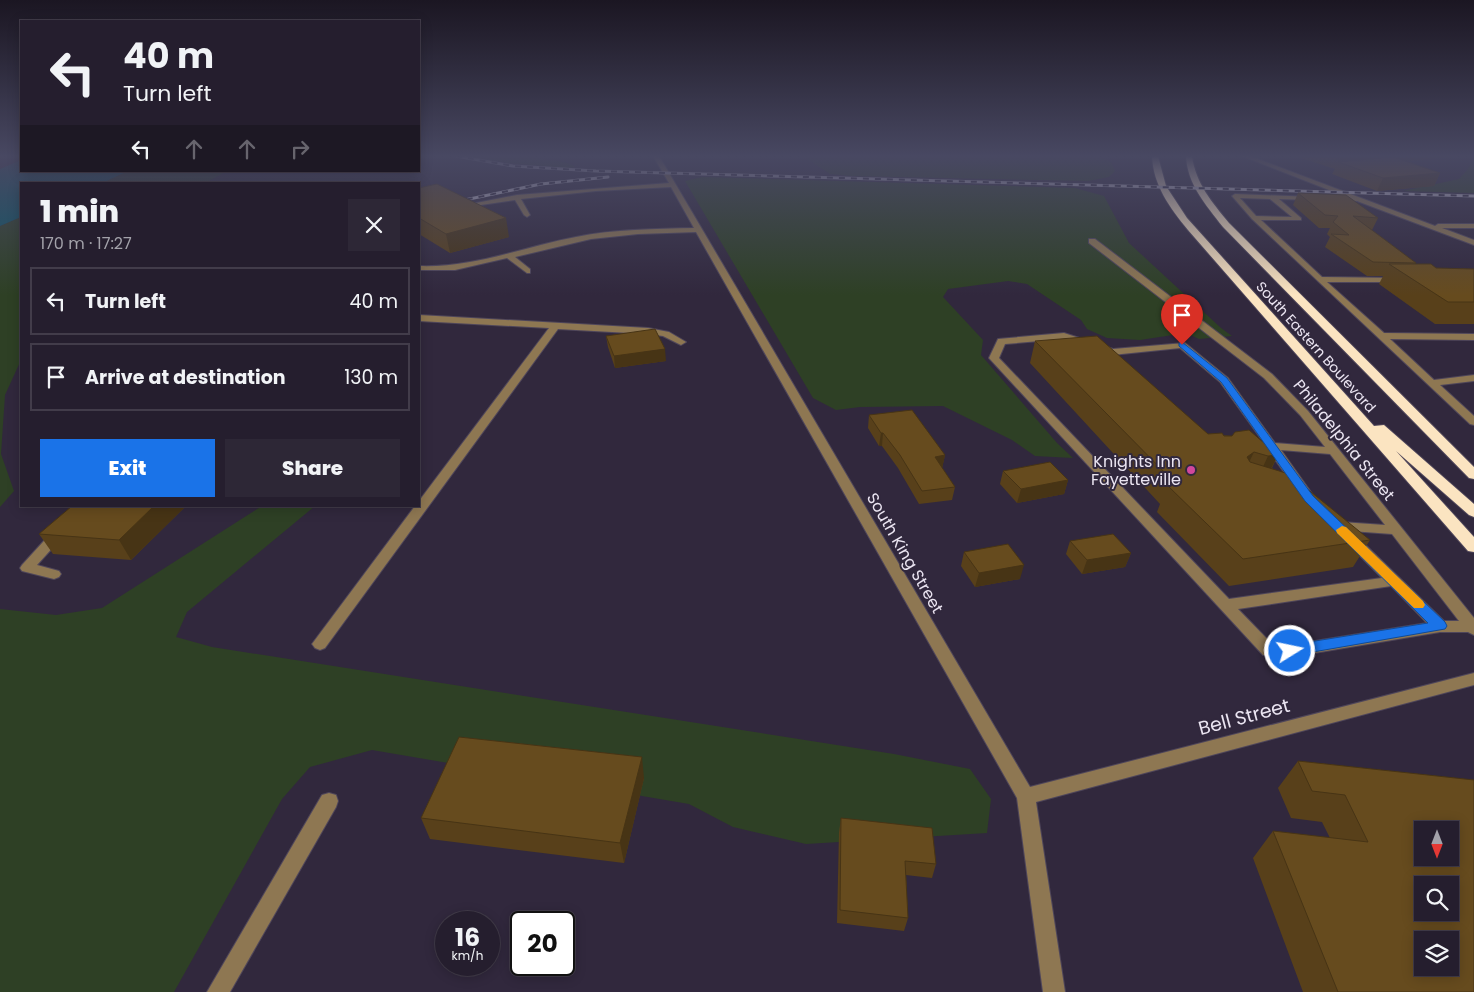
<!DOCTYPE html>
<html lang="en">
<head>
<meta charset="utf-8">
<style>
	body { margin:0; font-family:Poppins,sans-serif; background:#2d2736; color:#f1f3f6; height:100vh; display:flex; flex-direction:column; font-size:19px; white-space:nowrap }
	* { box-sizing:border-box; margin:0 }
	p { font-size:16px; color:#a3a2aa }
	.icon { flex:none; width:28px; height:28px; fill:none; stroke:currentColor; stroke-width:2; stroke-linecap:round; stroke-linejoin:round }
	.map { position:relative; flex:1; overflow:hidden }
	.details { position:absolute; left:20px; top:182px; width:400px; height:325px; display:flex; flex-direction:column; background:#251e2e; border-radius:0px; box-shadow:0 2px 12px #0003,0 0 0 1px #423c4a }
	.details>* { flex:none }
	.guide { position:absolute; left:20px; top:20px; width:400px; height:152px; border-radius:0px; box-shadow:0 2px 12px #0003,0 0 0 1px #423c4a; background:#251e2e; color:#f1f3f6; overflow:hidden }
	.needle { width:32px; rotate:180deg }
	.controls { position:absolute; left:1414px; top:821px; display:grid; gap:10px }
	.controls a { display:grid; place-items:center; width:45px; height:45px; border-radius:0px; background:#251e2e; box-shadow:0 2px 12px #0003,0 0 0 1px #423c4a; font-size:25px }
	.speed { position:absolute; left:435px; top:911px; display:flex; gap:10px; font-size:25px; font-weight:700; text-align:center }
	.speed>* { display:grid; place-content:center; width:65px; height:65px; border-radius:50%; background:#251e2e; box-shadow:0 2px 12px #0003,0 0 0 1px #423c4a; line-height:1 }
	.speed small { font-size:12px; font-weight:400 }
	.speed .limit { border:2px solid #111; border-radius:8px; background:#fff; color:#111 }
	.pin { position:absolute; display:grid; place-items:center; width:42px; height:42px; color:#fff; margin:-51px -21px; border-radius:50% 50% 50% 0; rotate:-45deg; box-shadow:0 0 5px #0007 }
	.pin .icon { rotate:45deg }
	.me { position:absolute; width:55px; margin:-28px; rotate:80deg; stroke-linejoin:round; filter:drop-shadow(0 0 4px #0008) }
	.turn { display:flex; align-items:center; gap:18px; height:105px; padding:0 20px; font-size:22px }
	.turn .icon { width:65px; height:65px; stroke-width:2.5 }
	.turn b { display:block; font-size:35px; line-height:42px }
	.lanes { display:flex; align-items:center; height:48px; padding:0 20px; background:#0003; justify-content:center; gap:25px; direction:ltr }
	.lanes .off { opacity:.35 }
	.round { display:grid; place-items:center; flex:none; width:52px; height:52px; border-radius:0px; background:#2d2736 }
	.headline { display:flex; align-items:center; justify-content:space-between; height:85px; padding:0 20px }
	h1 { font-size:30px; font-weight:800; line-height:38px }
	.button { display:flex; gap:10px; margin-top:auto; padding:10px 20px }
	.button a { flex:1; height:58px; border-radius:0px; background:#1a73e8; color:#fff; font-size:20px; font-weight:800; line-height:58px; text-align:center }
	.button a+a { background:#2d2736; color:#f1f3f6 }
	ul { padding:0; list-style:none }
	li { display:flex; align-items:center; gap:15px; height:68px; margin:0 10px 8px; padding:0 10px; border:2px solid #423c4a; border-radius:0px }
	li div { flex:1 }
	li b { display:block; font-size:19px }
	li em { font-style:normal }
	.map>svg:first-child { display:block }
</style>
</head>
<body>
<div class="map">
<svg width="1474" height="992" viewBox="0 0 1474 992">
	<rect width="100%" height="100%" fill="#31283d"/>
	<g fill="#2e4025">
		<path d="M466,156H533C546,163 564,158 575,167L568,168L509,163Z"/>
		<path d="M803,156H1099L1111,162L1115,171L1109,177L1088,181L851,176L830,174Z"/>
		<path d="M1474,156V193L1403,191L1459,179L1468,169Z"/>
		<path d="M128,171H227L203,184H100Z"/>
		<path d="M702,177L1075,188L1104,196L1129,243L1221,328L1232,336L1199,339L1186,333L1140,340L1107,338L1087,329L1081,320L1027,284L1008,281L948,289L943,297L983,340L981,355L1057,443L1073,458L1035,456L1012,440L943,406L860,407L836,410L813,398L685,181Z"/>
		<path d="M21,217V360L5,395L1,454L14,491L0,507V226Z"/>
		<path d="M262,506H315L187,612L176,637L212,647L894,754L970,769L991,799L987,833L806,844L733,827L689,804L372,750L310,767L282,799L174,992H0V609L56,615L102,608Z"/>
	</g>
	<path fill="#095766" d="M21,160V171H128L100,184H21V217L0,226V169Z"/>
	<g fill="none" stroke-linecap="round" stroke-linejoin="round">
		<g stroke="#4f465a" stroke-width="2">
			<g id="minor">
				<path d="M653,156H659L1030,787L1474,673V685L1036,802L1065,992H1043L1017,798L696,232L638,234L591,239L515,257L530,269V273H527L507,258L455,270H419V266C474,268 523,247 576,237C615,229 654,229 694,228L671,187L596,191L521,199L530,215L527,217L524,215L515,200L474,206L477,210L474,212L466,205L517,195L669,183Z"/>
				<path d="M1242,156H1250L1435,226L1438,224H1474V228H1442L1474,240V245L1357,201L1334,200V198L1347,197Z"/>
				<path d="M1235,194L1313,197V199L1311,200L1279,199L1301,218V220H1261L1322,277L1400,278V282H1327L1384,333L1474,334V340L1390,339L1434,380L1474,375V381L1440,385L1474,416V425L1470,424L1252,219L1232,196ZM1240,198L1270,199L1292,217L1256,216Z"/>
				<path d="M1089,239H1095L1272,374L1308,411L1474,618V635L1468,632H1440L1290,657L1263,655L989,358L998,339L1064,333L1113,349L1185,343L1228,378L1275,443L1325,447L1300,415L1264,378L1089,243ZM1063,339L1112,355L1180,348L1220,382L1264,443L1261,446L1263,448L1268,450L1305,501L1382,578L1229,599L999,358L1005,344ZM1281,450L1330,454L1385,525L1341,522L1313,495ZM1351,531L1392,534L1459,621H1444ZM1391,586L1427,623L1290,645H1273L1238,609Z"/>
				<path d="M419,315L648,328L669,332L686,342L681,345L663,336L648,334L558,329L325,648L320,650L315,648L312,644L315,640L415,506H419V501L549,328L419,321Z"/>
				<path d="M58,530L65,534L37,565L59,571L61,574L59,577L54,579L22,571L20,568L22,565L53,531Z"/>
				<path d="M329,793L336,795L338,801L336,807L230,992H207L322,795Z"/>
			</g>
		</g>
		<g stroke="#4f465a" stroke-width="2">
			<g id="highway">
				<path d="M1152,156H1158L1166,186L1187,218L1374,426L1384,425L1474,504V517L1469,515L1396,451L1474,537V552L1468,551L1188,230C1170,208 1153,185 1152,156Z"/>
				<path d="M1186,156H1192C1196,184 1212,202 1229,223L1474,467V479L1469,478L1223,227C1206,205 1187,184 1186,156Z"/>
			</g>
		</g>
		<use href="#minor" fill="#8e7752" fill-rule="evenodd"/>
		<use href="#highway" fill="#fbe4c1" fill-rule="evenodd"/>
		<g stroke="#ccc6d4" stroke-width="3">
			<g id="rail">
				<path d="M456,156L513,166L596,171L1474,196"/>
				<path d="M455,202L541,184L608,177"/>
			</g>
		</g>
		<use href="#rail" stroke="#31283d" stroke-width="2" stroke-dasharray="6" stroke-linecap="butt"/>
	</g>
	<g fill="#58401a">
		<path d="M1295,156H1456L1406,161L1440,173L1434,186L1377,191L1332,174L1335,169Z"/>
		<path d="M419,188L509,237L450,253L419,234Z"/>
		<path d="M1298,193L1378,218L1372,230L1416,263L1415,264L1436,268L1474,269V324H1435L1379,284L1383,276H1367L1325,247L1330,237L1327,234L1330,228H1319L1293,205Z"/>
		<path d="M606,336L666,361L615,368L608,347Z"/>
		<path d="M1035,341L1208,434L1232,436L1278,455L1272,468L1370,540L1353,567L1229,586L1157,512L1160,504L1030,363Z"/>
		<path d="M869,415L945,455L942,468L955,487L952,500L919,504L898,468L882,446H879L868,428Z"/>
		<path d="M1003,471L1068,480L1064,494L1017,503L1000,484Z"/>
		<path d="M72,506H186L131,560L53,554L39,534Z"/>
		<path d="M1070,541L1131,553L1125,567L1082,574L1066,554Z"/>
		<path d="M964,552L1020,579L975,587L961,566Z"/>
		<path d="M1298,761L1474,780V992H1303L1253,858L1273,831L1330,838L1322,822L1291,818L1278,788Z"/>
		<path d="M644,778L624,863L430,839L421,818Z"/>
		<path d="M841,818L936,864L932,878L906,875L908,918L904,931L837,923L839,832Z"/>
	</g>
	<g fill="#473415">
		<path d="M1370,156H1456L1354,167L1338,162L1340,159Z"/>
		<path d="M1440,173L1434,186L1377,191L1383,178Z"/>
		<path d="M506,218L509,237L450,253L446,234Z"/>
		<path d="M665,349L666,361L615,368L614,356Z"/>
		<path d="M881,433H883L882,446H879Z"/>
		<path d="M1254,452L1242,477L1247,457Z"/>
		<path d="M945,455L942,469L935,457Z"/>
		<path d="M1278,455L1265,480L1256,482L1268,456Z"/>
		<path d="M1068,480L1064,494L1017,503L1021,489Z"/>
		<path d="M154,506H186L131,560L119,540Z"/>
		<path d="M1131,553L1125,567L1082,574L1087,560Z"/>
		<path d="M1024,565L1020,579L975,587L979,573Z"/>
		<path d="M642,757L644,778L624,863L620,843Z"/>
	</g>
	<g fill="#664b1e" stroke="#473415" fill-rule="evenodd">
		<path d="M1329,156H1370L1340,159Z"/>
		<path d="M1393,157L1440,173L1383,178L1338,162Z"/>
		<path d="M437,184L506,218L446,234L419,218V188Z"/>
		<path d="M1298,193L1346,195L1378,218L1353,216L1416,263L1373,262L1331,234L1349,235L1333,222L1338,216L1325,215Z"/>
		<path d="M1389,264H1431L1436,268L1474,269V302H1448Z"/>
		<path d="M655,329L665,349L614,356L606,336Z"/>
		<path d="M1097,336L1208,434L1222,433L1224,436H1232L1235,432L1249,430L1278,455L1268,456L1254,452L1247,457L1250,462L1289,474L1370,540L1243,559L1168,486L1176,484L1035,341Z"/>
		<path d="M912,410L945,455L935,457L955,487L922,491L900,455L883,433H881L869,415Z"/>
		<path d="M1050,462L1068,480L1021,489L1003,471Z"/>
		<path d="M72,506H154L119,540L39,534Z"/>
		<path d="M1113,534L1131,553L1087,560L1070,541Z"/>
		<path d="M1008,544L1024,565L979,573L964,552Z"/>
		<path d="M459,737L642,757L620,843L421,818Z"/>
		<path d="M1298,761L1474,780V992H1338L1273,831L1368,842L1345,795L1312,791ZM1422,830H1450V858H1422ZM1422,885H1450V912H1422ZM1422,940H1450V968H1422Z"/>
		<path d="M841,818L932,828L936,864L905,861L908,918L840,910Z"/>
	</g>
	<linearGradient id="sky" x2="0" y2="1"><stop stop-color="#1b1622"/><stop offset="0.53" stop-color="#484862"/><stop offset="1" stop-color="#484862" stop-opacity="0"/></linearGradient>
	<rect width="1474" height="295" fill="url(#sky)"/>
	<path fill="#1a73e8" stroke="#114b97" d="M1182,342L1227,378L1313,496L1445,622L1447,626L1445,629L1290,656L1285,655L1283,651L1285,647L1290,645L1428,623L1305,501L1221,382L1179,346V343Z"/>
	<path fill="#f59e0b" d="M1342,526L1346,527L1423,601L1425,605L1423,608H1414L1337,533L1336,530Z"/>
	<circle fill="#d1479c" stroke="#31283d" stroke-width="2" cx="1191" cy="470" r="5"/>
	<g text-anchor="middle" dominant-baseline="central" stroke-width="4" stroke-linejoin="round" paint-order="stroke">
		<g font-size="14" fill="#ebe5f2" stroke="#31283d">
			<text transform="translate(1316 347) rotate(48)">South Eastern Boulevard</text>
		</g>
		<g font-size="16" fill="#ebe5f2" stroke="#31283d">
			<text transform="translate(1344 440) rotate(51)">Philadelphia Street</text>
			<text transform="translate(905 553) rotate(60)">South King Street</text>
		</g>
		<g font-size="16" fill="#ebe5f2" stroke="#31283d" text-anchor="end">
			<text x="1181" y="461">Knights Inn<tspan x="1181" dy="18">Fayetteville</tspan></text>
		</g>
		<g font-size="19" fill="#ebe5f2" stroke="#31283d">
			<text transform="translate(1244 717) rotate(-15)">Bell Street</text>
		</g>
	</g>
</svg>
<div class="controls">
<a><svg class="needle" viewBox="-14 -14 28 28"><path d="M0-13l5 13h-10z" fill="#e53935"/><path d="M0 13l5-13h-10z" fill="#a3a2aa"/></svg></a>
<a><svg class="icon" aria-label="search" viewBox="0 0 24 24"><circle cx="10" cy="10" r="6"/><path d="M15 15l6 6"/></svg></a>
<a><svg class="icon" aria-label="layers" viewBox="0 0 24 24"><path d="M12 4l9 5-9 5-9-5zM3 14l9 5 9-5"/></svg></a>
</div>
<div class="speed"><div>16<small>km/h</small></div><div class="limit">20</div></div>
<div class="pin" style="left:1182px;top:345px;background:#d93025"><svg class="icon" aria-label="arrive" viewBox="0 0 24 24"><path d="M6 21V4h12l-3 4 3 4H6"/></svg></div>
<svg class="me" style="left:1290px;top:651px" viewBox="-20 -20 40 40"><circle r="17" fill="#1a73e8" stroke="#fff" stroke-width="3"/><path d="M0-11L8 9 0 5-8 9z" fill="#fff"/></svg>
<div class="guide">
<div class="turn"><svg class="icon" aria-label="left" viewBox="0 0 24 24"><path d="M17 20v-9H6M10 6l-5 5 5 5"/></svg><div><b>40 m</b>Turn left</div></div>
<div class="lanes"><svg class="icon" aria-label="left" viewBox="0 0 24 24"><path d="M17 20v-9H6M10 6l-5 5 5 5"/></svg><svg class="icon off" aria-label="ahead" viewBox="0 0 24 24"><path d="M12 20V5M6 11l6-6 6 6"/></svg><svg class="icon off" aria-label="ahead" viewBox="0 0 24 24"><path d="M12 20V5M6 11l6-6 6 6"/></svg><svg class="icon off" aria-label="right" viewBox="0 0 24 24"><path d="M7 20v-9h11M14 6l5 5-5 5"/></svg></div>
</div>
<section class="details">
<div class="headline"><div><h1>1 min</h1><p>170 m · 17:27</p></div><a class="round"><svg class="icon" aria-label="close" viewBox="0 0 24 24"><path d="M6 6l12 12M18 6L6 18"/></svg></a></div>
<ul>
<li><svg class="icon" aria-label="left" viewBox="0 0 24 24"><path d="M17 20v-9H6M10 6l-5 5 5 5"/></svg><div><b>Turn left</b></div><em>40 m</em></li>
<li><svg class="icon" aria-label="arrive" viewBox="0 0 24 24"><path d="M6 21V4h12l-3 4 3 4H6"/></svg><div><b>Arrive at destination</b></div><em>130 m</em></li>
</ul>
<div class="button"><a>Exit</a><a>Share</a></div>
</section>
</div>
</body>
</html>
